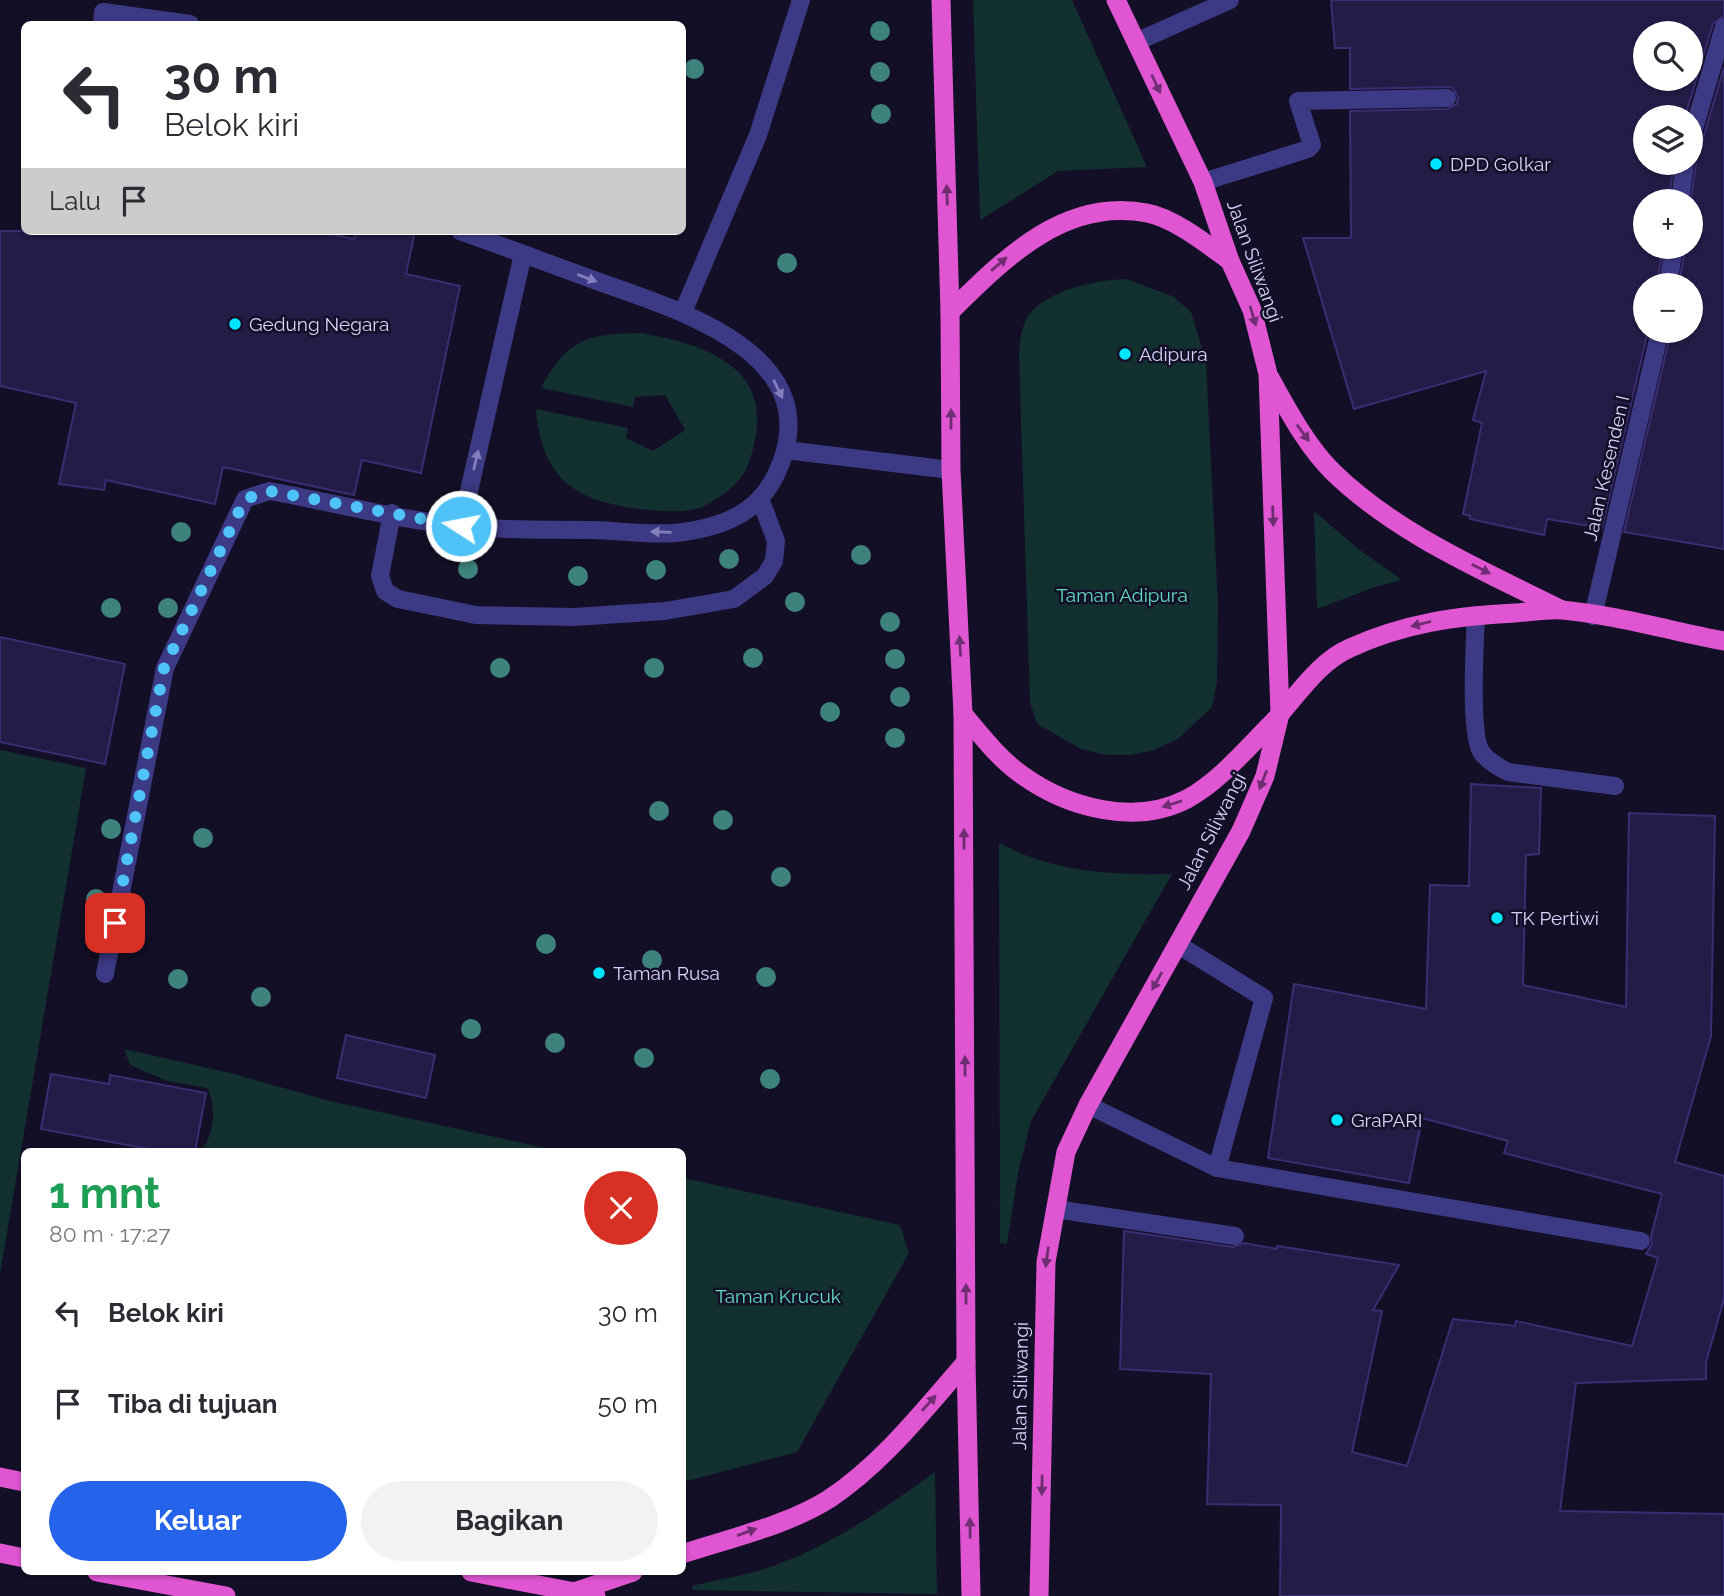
<!DOCTYPE html>
<html lang="id">
<head>
<meta charset="utf-8">
<style>
	body { margin:0; font-family:Raleway,sans-serif; background:#f2f2f3; color:#2b2b33; height:100vh; display:flex; flex-direction:column; font-size:26px; white-space:nowrap }
	* { box-sizing:border-box; margin:0 }
	p { font-size:23px; color:#7c7c81 }
	.icon { flex:none; width:38px; height:38px; fill:none; stroke:currentColor; stroke-width:2; stroke-linecap:round; stroke-linejoin:round }
	.map { position:relative; flex:1; overflow:hidden }
	.sheet { position:absolute; left:21px; top:1148px; width:665px; height:427px; display:flex; flex-direction:column; background:#fff; border-radius:10px; box-shadow:0 2px 5px #0004 }
	.sheet>* { flex:none }
	.top-card { position:absolute; left:21px; top:21px; width:665px; height:214px; border-radius:10px; box-shadow:0 2px 5px #0004; background:#fff; color:#2b2b33; overflow:hidden }
	.fabs { position:absolute; left:1633px; top:21px; display:grid; gap:14px }
	.fabs a { display:grid; place-items:center; width:70px; height:70px; border-radius:50%; background:#fff; box-shadow:0 2px 5px #0004; font-size:35px }
	.pin { position:absolute; display:grid; place-items:center; width:60px; height:60px; color:#fff; margin:-30px; border-radius:14px; box-shadow:0 4px 10px #0006 }
	.me { position:absolute; width:77px; margin:-38px; rotate:281deg; stroke-linejoin:round; filter:drop-shadow(0 0 5px #0008) }
	.turn { display:flex; align-items:center; gap:24px; height:147px; padding:0 28px; font-size:32px }
	.turn .icon { width:91px; height:91px; stroke-width:2.5 }
	.turn b { display:block; font-size:49px; line-height:60px }
	.then { display:flex; align-items:center; height:66px; padding:0 28px; background:#0003; gap:14px; font-size:26px }
	.round { display:grid; place-items:center; flex:none; width:74px; height:74px; border-radius:37px; background:#f2f2f3 }
	.overview { display:flex; align-items:center; justify-content:space-between; height:119px; padding:0 28px }
	h1 { font-size:42px; font-weight:700; line-height:52px; color:#1e9e55 }
	.primary-button { display:flex; gap:14px; margin-top:auto; padding:14px 28px }
	.primary-button a { flex:1; height:80px; border-radius:42px; background:#2563eb; color:#fff; font-size:28px; font-weight:700; line-height:80px; text-align:center }
	.primary-button a+a { background:#f2f2f3; color:#2b2b33 }
	ul { padding:0; list-style:none }
	li { display:flex; align-items:center; gap:21px; height:91px; padding:0 28px }
	li div { flex:1 }
	li b { display:block; font-size:26px }
	li em { font-style:normal }
	.map>svg:first-child { display:block }
</style>
</head>
<body>
<div class="map">
<svg width="1724" height="1596" viewBox="0 0 1724 1596">
	<rect width="100%" height="100%" fill="#130f26"/>
	<g fill="#12302f">
		<path d="M973,0H1072L1147,167L1058,171L980,220Z"/>
		<path d="M1126,279L1174,297L1191,312L1206,362L1218,605L1217,682L1212,707L1178,739L1154,750L1131,755H1106L1081,749L1037,724L1030,702L1019,357C1020,341 1021,322 1033,310C1056,288 1097,280 1126,279Z"/>
		<path d="M641,333C701,344 771,364 755,440C748,475 738,487 706,505C690,514 666,511 649,510C579,503 542,483 536,409L628,428L626,438L653,451L685,430L665,395L635,397L633,407L541,388C568,338 587,334 641,333Z"/>
		<path d="M1314,511L1357,548L1402,580L1378,586L1317,609Z"/>
		<path d="M0,750L86,768L0,1274Z"/>
		<path d="M999,843C1054,872 1110,875 1172,874L1031,1121L1018,1173L1007,1244L1000,1243Z"/>
		<path d="M124,1049L230,1073L330,1101L560,1151H201C214,1135 217,1106 207,1088L167,1081L130,1065Z"/>
		<path d="M683,1178L900,1225L909,1253L797,1452L683,1482Z"/>
		<path d="M935,1472L937,1594L693,1590L692,1586C714,1580 739,1577 761,1570C825,1550 881,1511 935,1472Z"/>
	</g>
	<g fill="#241b47" stroke="#3b2d73" stroke-width="2" fill-rule="evenodd">
		<path d="M1331,0H1724V16L1713,24L1685,117H1645V163H1674L1669,201H1645V247H1663L1657,285H1645V331H1648L1602,528L1547,519L1544,535L1470,519V516L1463,514L1482,423L1473,420L1486,371L1354,409L1303,238H1351L1350,111L1447,109L1457,104L1458,97L1453,88L1447,87L1350,89V48H1335ZM1645,33H1690V79H1645Z"/>
		<path d="M1724,67V549L1624,532L1671,331H1690V285H1679L1685,247H1690V205L1696,164L1690,153L1701,145Z"/>
		<path d="M0,231H317L354,239L356,231H415L406,274L460,286L421,473L362,460L354,495L223,467L215,504L106,480L104,490L59,484L76,403L0,386Z"/>
		<path d="M0,637L125,664L105,764L0,742Z"/>
		<path d="M1471,784L1541,788L1539,854L1526,855L1523,985L1626,1007L1629,813L1715,816L1711,1036L1675,1162L1724,1176V1299L1706,1362V1379L1576,1383L1560,1511L1724,1514V1596H1280L1281,1505L1207,1504L1211,1374L1120,1369L1124,1231L1233,1247L1244,1243L1277,1249V1246L1399,1265L1373,1310L1382,1311L1352,1452L1407,1466L1453,1319L1515,1326L1516,1321L1632,1346L1658,1258L1646,1254L1652,1244L1651,1236L1662,1194L1504,1153L1508,1141L1422,1118L1409,1183L1268,1158L1294,984L1426,1009L1430,885L1469,886Z"/>
		<path d="M346,1035L435,1055L426,1098L337,1078Z"/>
		<path d="M51,1074L109,1084L110,1075L206,1093L195,1152H165L41,1129Z"/>
	</g>
	<g fill="none" stroke-linecap="round" stroke-linejoin="round">
		<g stroke="#3d3a85" stroke-width="18">
			<path d="M102,24L103,12L190,24"/>
			<path d="M1136,42L1230,0"/>
			<path d="M1203,182L1308,149L1312,145L1298,101L1447,98"/>
			<path d="M683,312L758,135L801,0"/>
			<path d="M786,450L951,470"/>
			<path d="M392,513L380,576L385,591L398,599L476,615L574,617L665,611L734,599L765,576L774,561L776,541L761,501"/>
			<path d="M461,526L523,254"/>
			<path d="M1476,615C1475,640 1469,736 1482,753C1489,762 1498,767 1508,772L1615,786"/>
			<path d="M1177,944L1264,998L1217,1168"/>
			<path d="M105,974L165,668L245,499L269,491C332,502 398,520 462,526C505,531 550,529 594,530C623,531 656,536 684,532C731,525 764,509 781,463C824,350 671,308 594,280C550,264 505,247 460,231"/>
			<path d="M1088,1105L1217,1168L1641,1241"/>
			<path d="M1055,1209L1235,1236"/>
		</g>
		<g stroke="#3d3a85" stroke-width="18">
			<path d="M1690,142L1724,27"/>
			<path d="M1680,201L1685,163"/>
			<path d="M1668,285L1674,247"/>
			<path d="M1593,616L1660,331"/>
		</g>
		<g stroke="#e055d1" stroke-width="19">
			<path d="M941,0L950,312L951,470L963,714L966,1362L971,1596"/>
			<path d="M950,312C1004,259 1064,197 1147,213C1174,218 1208,245 1230,261"/>
			<path d="M1270,378C1288,410 1306,445 1332,471C1395,533 1482,570 1560,609"/>
			<path d="M963,714C981,735 999,759 1022,775C1068,808 1135,826 1187,799C1220,781 1248,747 1274,721C1297,696 1318,662 1350,648C1405,623 1456,616 1515,613C1530,612 1547,609 1562,610C1615,615 1672,631 1724,641"/>
			<path d="M0,1477L24,1482"/>
			<path d="M0,1553L24,1558"/>
			<path d="M682,1554C730,1538 786,1526 829,1499C883,1463 924,1410 966,1362"/>
			<path d="M97,1572L226,1596"/>
			<path d="M471,1572L596,1596"/>
			<path d="M574,1592L633,1572"/>
			<path d="M1039,1596L1046,1262L1066,1152L1088,1105L1241,831L1265,776L1280,714L1268,374L1252,310L1230,261L1203,182L1116,0"/>
		</g>
	</g>
	<g fill="#3d827b">
		<circle cx="880" cy="31" r="10"/>
		<circle cx="694" cy="69" r="10"/>
		<circle cx="880" cy="72" r="10"/>
		<circle cx="881" cy="114" r="10"/>
		<circle cx="787" cy="263" r="10"/>
		<circle cx="181" cy="532" r="10"/>
		<circle cx="861" cy="555" r="10"/>
		<circle cx="729" cy="559" r="10"/>
		<circle cx="468" cy="569" r="10"/>
		<circle cx="656" cy="570" r="10"/>
		<circle cx="578" cy="576" r="10"/>
		<circle cx="795" cy="602" r="10"/>
		<circle cx="111" cy="608" r="10"/>
		<circle cx="168" cy="608" r="10"/>
		<circle cx="890" cy="622" r="10"/>
		<circle cx="753" cy="658" r="10"/>
		<circle cx="895" cy="659" r="10"/>
		<circle cx="500" cy="668" r="10"/>
		<circle cx="654" cy="668" r="10"/>
		<circle cx="900" cy="697" r="10"/>
		<circle cx="830" cy="712" r="10"/>
		<circle cx="895" cy="738" r="10"/>
		<circle cx="659" cy="811" r="10"/>
		<circle cx="723" cy="820" r="10"/>
		<circle cx="111" cy="829" r="10"/>
		<circle cx="203" cy="838" r="10"/>
		<circle cx="781" cy="877" r="10"/>
		<circle cx="96" cy="899" r="10"/>
		<circle cx="546" cy="944" r="10"/>
		<circle cx="652" cy="960" r="10"/>
		<circle cx="766" cy="977" r="10"/>
		<circle cx="178" cy="979" r="10"/>
		<circle cx="261" cy="997" r="10"/>
		<circle cx="471" cy="1029" r="10"/>
		<circle cx="555" cy="1043" r="10"/>
		<circle cx="644" cy="1058" r="10"/>
		<circle cx="770" cy="1079" r="10"/>
	</g>
	<defs><path id="oneway-solid" d="M-6-.8H1V-3.2L6.5 0L1 3.2V.8H-6Z" transform="scale(1.75)"/></defs>
	<g fill="#6f2e73">
		<use href="#oneway-solid" transform="translate(1156 84) rotate(65)"/>
		<use href="#oneway-solid" transform="translate(947 195) rotate(-92)"/>
		<use href="#oneway-solid" transform="translate(999 264) rotate(-41)"/>
		<use href="#oneway-solid" transform="translate(1253 316) rotate(73)"/>
		<use href="#oneway-solid" transform="translate(951 419) rotate(-90)"/>
		<use href="#oneway-solid" transform="translate(1303 433) rotate(54)"/>
		<use href="#oneway-solid" transform="translate(1273 516) rotate(88)"/>
		<use href="#oneway-solid" transform="translate(1481 569) rotate(27)"/>
		<use href="#oneway-solid" transform="translate(1421 624) rotate(166)"/>
		<use href="#oneway-solid" transform="translate(960 646) rotate(-93)"/>
		<use href="#oneway-solid" transform="translate(1263 780) rotate(111)"/>
		<use href="#oneway-solid" transform="translate(1172 804) rotate(163)"/>
		<use href="#oneway-solid" transform="translate(964 839) rotate(-90)"/>
		<use href="#oneway-solid" transform="translate(1157 981) rotate(119)"/>
		<use href="#oneway-solid" transform="translate(965 1066) rotate(-90)"/>
		<use href="#oneway-solid" transform="translate(1047 1257) rotate(98)"/>
		<use href="#oneway-solid" transform="translate(966 1294) rotate(-90)"/>
		<use href="#oneway-solid" transform="translate(929 1403) rotate(-48)"/>
		<use href="#oneway-solid" transform="translate(1042 1485) rotate(91)"/>
		<use href="#oneway-solid" transform="translate(970 1528) rotate(-91)"/>
		<use href="#oneway-solid" transform="translate(747 1532) rotate(-20)"/>
	</g>
	<g fill="#837fbc">
		<use href="#oneway-solid" transform="translate(587 278) rotate(20)"/>
		<use href="#oneway-solid" transform="translate(778 389) rotate(64)"/>
		<use href="#oneway-solid" transform="translate(476 460) rotate(-77)"/>
		<use href="#oneway-solid" transform="translate(661 532) rotate(-178)"/>
	</g>
	<g fill="none" stroke-linecap="round" stroke-linejoin="round">
		<path stroke="#4fc3f7" stroke-width="12" stroke-dasharray="0 21.6" d="M115,923L164,668L245,499L269,491L461,526"/>
	</g>
	<g fill="#00e5ff" stroke="#130f26" stroke-width="2.5">
		<circle cx="1436" cy="164" r="7"/>
		<circle cx="235" cy="324" r="7"/>
		<circle cx="1125" cy="354" r="7"/>
		<circle cx="1497" cy="918" r="7"/>
		<circle cx="599" cy="973" r="7"/>
		<circle cx="1337" cy="1120" r="7"/>
	</g>
	<g text-anchor="middle" dominant-baseline="central" stroke-width="5" stroke-linejoin="round" paint-order="stroke">
		<g font-size="19" fill="#d9d4ff" stroke="#130f26" text-anchor="start">
			<text x="1450" y="164">DPD Golkar</text>
			<text x="249" y="324">Gedung Negara</text>
			<text x="1139" y="354">Adipura</text>
			<text x="1511" y="918">TK Pertiwi</text>
			<text x="613" y="973">Taman Rusa</text>
			<text x="1351" y="1120">GraPARI</text>
		</g>
		<g font-size="19" fill="#d9d4ff" stroke="#130f26">
			<text transform="translate(1255 261) rotate(70)">Jalan Siliwangi</text>
			<text transform="translate(1606 468) rotate(-77)">Jalan Kesenden I</text>
			<text transform="translate(1211 831) rotate(-63)">Jalan Siliwangi</text>
			<text transform="translate(1020 1386) rotate(-89)">Jalan Siliwangi</text>
		</g>
		<g font-size="19" fill="#5fe0c0" stroke="#130f26">
			<text x="1122" y="595">Taman Adipura</text>
			<text x="778" y="1296">Taman Krucuk</text>
		</g>
	</g>
</svg>
<div class="fabs">
<a><svg class="icon" aria-label="search" viewBox="0 0 24 24"><circle cx="10" cy="10" r="6"/><path d="M15 15l6 6"/></svg></a>
<a><svg class="icon" aria-label="layers" viewBox="0 0 24 24"><path d="M12 4l9 5-9 5-9-5zM3 14l9 5 9-5"/></svg></a>
<a>+</a>
<a>−</a>
</div>
<div class="pin" style="left:115px;top:923px;background:#d93025"><svg class="icon" aria-label="arrive" viewBox="0 0 24 24"><path d="M6 21V4h12l-3 4 3 4H6"/></svg></div>
<svg class="me" style="left:461px;top:526px" viewBox="-20 -20 40 40"><circle r="17" fill="#4fc3f7" stroke="#fff" stroke-width="3"/><path d="M0-11L8 9 0 5-8 9z" fill="#fff"/></svg>
<div class="top-card">
<div class="turn"><svg class="icon" aria-label="left" viewBox="0 0 24 24"><path d="M17 20v-9H6M10 6l-5 5 5 5"/></svg><div><b>30 m</b>Belok kiri</div></div>
<div class="then">Lalu<svg class="icon" aria-label="arrive" viewBox="0 0 24 24"><path d="M6 21V4h12l-3 4 3 4H6"/></svg></div>
</div>
<section class="sheet">
<div class="overview"><div><h1>1 mnt</h1><p>80 m · 17:27</p></div><a class="round" style="background:#d93025;color:#fff"><svg class="icon" aria-label="close" viewBox="0 0 24 24"><path d="M6 6l12 12M18 6L6 18"/></svg></a></div>
<ul>
<li><svg class="icon" aria-label="left" viewBox="0 0 24 24"><path d="M17 20v-9H6M10 6l-5 5 5 5"/></svg><div><b>Belok kiri</b></div><em>30 m</em></li>
<li><svg class="icon" aria-label="arrive" viewBox="0 0 24 24"><path d="M6 21V4h12l-3 4 3 4H6"/></svg><div><b>Tiba di tujuan</b></div><em>50 m</em></li>
</ul>
<div class="primary-button"><a>Keluar</a><a>Bagikan</a></div>
</section>
</div>
</body>
</html>
